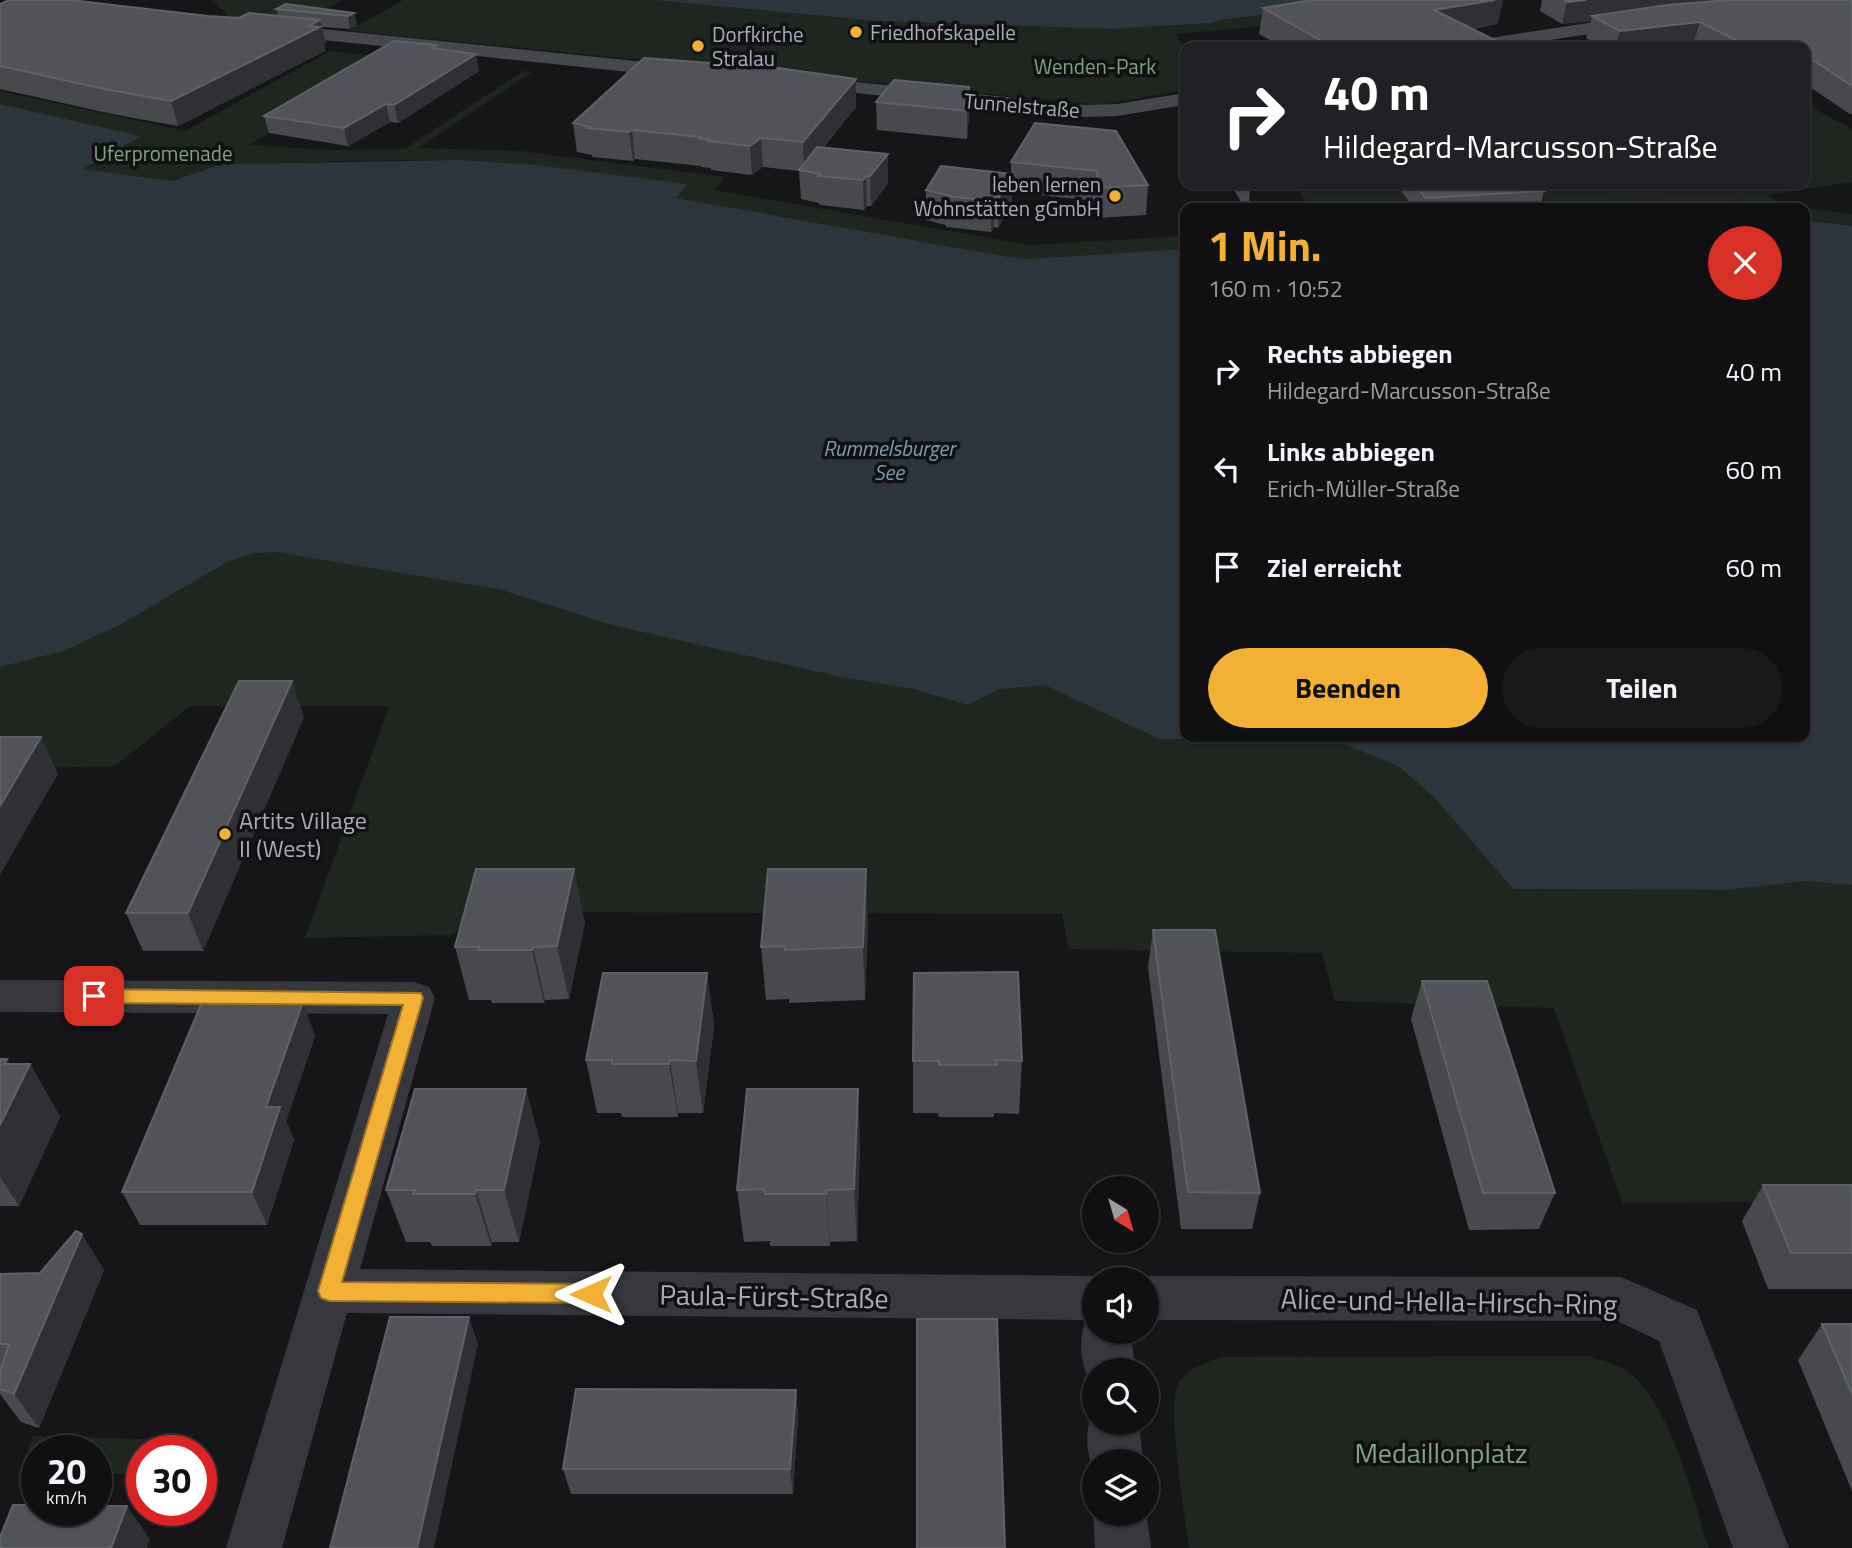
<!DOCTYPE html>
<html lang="de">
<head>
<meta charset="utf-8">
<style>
	body { margin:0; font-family:"Titillium Web",sans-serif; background:#19191b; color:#f1f3f6; height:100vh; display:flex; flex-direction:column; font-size:26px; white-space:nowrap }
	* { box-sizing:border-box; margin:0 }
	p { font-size:23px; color:#9c9d9f }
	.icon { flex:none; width:38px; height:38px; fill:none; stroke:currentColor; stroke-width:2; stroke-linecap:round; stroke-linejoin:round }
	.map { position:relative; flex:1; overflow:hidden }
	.side { position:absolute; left:1180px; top:203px; width:630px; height:539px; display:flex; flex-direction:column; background:#101012; border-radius:14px; box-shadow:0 2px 5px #0004,0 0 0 2px #303032 }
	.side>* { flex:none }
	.banner { position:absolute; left:1180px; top:42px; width:630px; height:147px; border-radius:14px; box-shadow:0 2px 5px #0004,0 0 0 2px #303032; background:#202124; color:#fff; overflow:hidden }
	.needle { width:46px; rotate:143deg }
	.tools { position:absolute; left:1082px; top:1176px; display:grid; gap:14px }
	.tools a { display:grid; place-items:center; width:77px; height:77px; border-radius:50%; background:#101012; box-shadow:0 2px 5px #0004,0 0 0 2px #303032; font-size:35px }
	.speed { position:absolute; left:21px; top:1435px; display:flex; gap:14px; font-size:35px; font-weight:700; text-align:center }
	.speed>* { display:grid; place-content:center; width:91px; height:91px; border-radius:50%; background:#101012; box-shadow:0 2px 5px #0004,0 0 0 2px #303032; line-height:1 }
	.speed small { font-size:18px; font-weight:400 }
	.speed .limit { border:10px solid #d22; background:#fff; color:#111 }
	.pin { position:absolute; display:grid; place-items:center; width:60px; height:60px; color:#fff; margin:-30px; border-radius:14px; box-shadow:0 4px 10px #0006 }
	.me { position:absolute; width:77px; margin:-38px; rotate:270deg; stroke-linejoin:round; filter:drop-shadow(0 0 5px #0008) }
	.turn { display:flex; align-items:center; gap:24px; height:147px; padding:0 28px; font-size:32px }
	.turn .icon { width:91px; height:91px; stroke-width:2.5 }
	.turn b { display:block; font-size:49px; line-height:60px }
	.round { display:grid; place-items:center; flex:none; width:74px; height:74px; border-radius:37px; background:#19191b }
	.overview { display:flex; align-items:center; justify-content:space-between; height:119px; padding:0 28px }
	h1 { font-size:42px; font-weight:700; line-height:52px; color:#f2b134 }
	.action { display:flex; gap:14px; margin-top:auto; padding:14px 28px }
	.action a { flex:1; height:80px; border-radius:42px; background:#f2b134; color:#111; font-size:28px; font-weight:700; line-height:80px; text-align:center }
	.action a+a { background:#19191b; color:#f1f3f6 }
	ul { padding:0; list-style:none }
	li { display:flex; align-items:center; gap:21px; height:98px; padding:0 28px }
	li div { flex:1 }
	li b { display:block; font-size:26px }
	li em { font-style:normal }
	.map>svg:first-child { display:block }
</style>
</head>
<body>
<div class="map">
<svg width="1852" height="1548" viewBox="0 0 1852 1548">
	<rect width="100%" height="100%" fill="#161618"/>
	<path fill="#222225" d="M1385,184H1717L1744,200L1619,208H1404Z"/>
	<g fill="#1e261f">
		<path d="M213,0H342L296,26L231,19Z"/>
		<path d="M403,0H653L876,21L1111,29L1212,23L1220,20L1385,0L1412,4L1245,28L1175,34L1185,50V90L1100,105L349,31Z"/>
		<path d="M330,51L385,57L377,69L249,145L332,150L405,149L523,71L532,72L418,148L521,151L725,177L714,190L1030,245L1185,236V249L1026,259L1009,257L676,198L686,184L492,162L400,160L234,164L216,166L172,181L82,169L140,136L0,104V91L185,131Z"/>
		<path d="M1804,103L1852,129V182L1767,195L1785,206L1852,214V226L1804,220V208H1619L1743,200L1717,184H1804Z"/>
		<path d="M1294,184H1385L1404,208H1310Z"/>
		<path d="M1522,184H1660L1674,192L1556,208Z"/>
		<path d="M269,535L1014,671L1185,737H1358L1402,751L1513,889L1726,890L1852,855V1201L1622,1203L1554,1008L1335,1001L1322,953L1069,949L1062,914L480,912L452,935L305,938L389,706H190L115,766L0,769V652Z"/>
		<path d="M1587,1356C1600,1360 1617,1364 1628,1372C1671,1403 1692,1498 1709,1548H1189C1185,1518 1167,1409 1177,1386C1186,1369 1204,1363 1221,1357Z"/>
		<path d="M33,1436L179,1440L176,1451H142V1474H96V1451H37V1474H18Z"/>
	</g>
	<g fill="#2c353c">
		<path d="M653,0H1385L1220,20L1212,23L1111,29L876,21Z"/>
		<path d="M0,104L141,136L83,169L172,181L216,166L234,164L459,160L535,165L687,184L676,198L1009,257L1026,259L1185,249V737H1236L1220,739H1159L1045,685L1000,689L968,705L914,689L841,677L616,626L502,590L278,552L255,553L227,562L121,624L63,651L0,667Z"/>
		<path d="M1804,220L1852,226V885L1805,881L1726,890L1513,889L1433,796L1398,766L1342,743L1315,737H1804Z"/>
	</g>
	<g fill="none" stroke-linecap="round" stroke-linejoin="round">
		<g fill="#37383d" fill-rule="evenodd">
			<path d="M0,980L414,982L429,987L435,998L360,1269L1094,1276L1103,1279H1094V1332H1131L1135,1370H1094V1388L1091,1387C1082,1366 1077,1341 1086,1320L347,1313L282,1548H226L388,1014L0,1012Z"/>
			<path d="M1146,1276L1621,1277L1697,1310L1789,1548H1733L1659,1341L1617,1321L1146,1320V1279H1137Z"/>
			<path d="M1094,1407V1423H1139L1143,1461H1094V1472C1085,1451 1085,1427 1094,1407Z"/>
			<path d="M1094,1511V1514H1146V1511L1151,1548H1095L1093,1514Z"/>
		</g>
		<g fill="#45474d" fill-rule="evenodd">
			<path d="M1641,15L1648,17L1651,21L1648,25L1504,47H1460L1463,43L1470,41Z"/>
			<path d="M273,24L686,66L693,68L696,72L693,76L686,78L266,34L263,30Z"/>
			<path d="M806,77L1085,105L1117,104L1185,93V105L1117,116L1085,117L799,87L796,83L799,79Z"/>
		</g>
	</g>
	<g fill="#47494d">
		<path d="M1542,0H1852V114H1850L1804,83V47H1698L1693,45L1672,47H1602L1586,38L1591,21L1562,24L1540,11Z"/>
		<path d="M0,4L239,18L278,16L276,9L354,13L357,26L350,29L322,27L326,43L324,44L325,51L178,126L112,114L0,89Z"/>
		<path d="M1263,8L1498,24L1473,29L1505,45L1504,47H1282L1259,34Z"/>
		<path d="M438,49L479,71L398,123L390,122L348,146L269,133L264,116Z"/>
		<path d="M856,79V107L824,147L888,154V183L871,206H867L864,210L820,205L819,203L801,199L799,171L763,167L752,175L711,170V168L701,167V166L635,159L633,161L592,157V155L577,152L573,123Z"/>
		<path d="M969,87V115L967,139L877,130L876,102Z"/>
		<path d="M1035,123L1148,185L1146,215L1096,218L1095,201L1012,192V204L998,228L994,227L991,232L946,227V225L926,220V190L1011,174V162Z"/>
		<path d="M1230,184H1251L1248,208H1245Z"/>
		<path d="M1395,184H1537L1544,191L1540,208H1415Z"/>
		<path d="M304,717L203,951H143L126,913Z"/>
		<path d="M585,922L569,999L545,1000L544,1003H492L491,1000H469L455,947Z"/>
		<path d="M868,922L865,1000L789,1003V999L766,1000L761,947Z"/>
		<path d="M1153,930L1260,1193L1252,1229H1181L1148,967Z"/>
		<path d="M707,973L714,1026L703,1113H678V1117H622L621,1113H597L586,1060Z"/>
		<path d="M1422,981L1555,1193L1539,1229L1469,1230L1411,1019Z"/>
		<path d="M280,998L281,1003L315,1036L286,1121L294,1140L267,1225H140L122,1192L227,1002Z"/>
		<path d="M0,1059L9,1064H30L60,1117L19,1206H0Z"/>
		<path d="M913,1061H1022L1019,1114L994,1113V1117H939L938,1113H913Z"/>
		<path d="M540,1141L519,1242H492L491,1246H432L430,1242H406L386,1190Z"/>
		<path d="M860,1142L857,1241L830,1242V1246H770V1241L744,1242L737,1190Z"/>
		<path d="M1763,1185L1852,1187V1289H1768L1742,1221Z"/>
		<path d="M104,1270L39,1428L21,1422L0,1394V1274L40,1273Z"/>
		<path d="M1822,1324H1852V1491L1798,1360Z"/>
		<path d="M796,1390L798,1416L793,1494H571L563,1469Z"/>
	</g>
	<g fill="#2f3033">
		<path d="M1495,0H1503L1498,24L1429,36L1434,10Z"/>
		<path d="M1586,0H1776L1592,16L1591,21L1562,24L1567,2Z"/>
		<path d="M354,13L357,26L350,29L348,16Z"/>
		<path d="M320,20L326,43L324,44L325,51L178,126L171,101Z"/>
		<path d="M1700,22L1693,45L1672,47H1616L1620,31Z"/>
		<path d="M476,54L479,71L398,123L394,105Z"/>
		<path d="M856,79V107L804,171L803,142Z"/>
		<path d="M969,87V115L967,139V111Z"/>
		<path d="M386,104L390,122L348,146L344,128Z"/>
		<path d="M632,130L635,159L633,161L629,132Z"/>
		<path d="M761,138L763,167L752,175L750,146Z"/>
		<path d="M888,154V183L871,206L870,176Z"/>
		<path d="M1013,174L1012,204L998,228L999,197Z"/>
		<path d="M866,176L867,206L864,210L863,180Z"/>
		<path d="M995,197L994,227L991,232L992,201Z"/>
		<path d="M292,681L304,717L203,951L188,913Z"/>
		<path d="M41,737L58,774L0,875V806Z"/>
		<path d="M574,869L585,922L569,999L557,946Z"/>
		<path d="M866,869L868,922L865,1000L863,947Z"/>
		<path d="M533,947L545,1000L544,1003L532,950Z"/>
		<path d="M707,973L714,1026L703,1113L696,1061Z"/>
		<path d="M280,998L293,1031L303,1002L315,1036L286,1121L294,1140L267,1225L252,1192L266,1107Z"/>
		<path d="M7,1059L21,1083L30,1064L60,1117L19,1206L0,1177V1125L4,1064Z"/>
		<path d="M670,1060L678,1113V1117L669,1064Z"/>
		<path d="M526,1089L540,1141L519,1242L504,1190Z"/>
		<path d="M858,1089L860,1142L857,1241L854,1189Z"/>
		<path d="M476,1190L492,1242L491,1246L475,1194Z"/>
		<path d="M826,1190L830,1242V1246L826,1194Z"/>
		<path d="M82,1234L104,1270L39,1428L14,1394Z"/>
		<path d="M469,1317L478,1344L434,1548H417Z"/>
		<path d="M796,1390L798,1416L793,1494L790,1469Z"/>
		<path d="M127,1506L150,1539L147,1548H111Z"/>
	</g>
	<g fill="#525359" stroke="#5f6168" stroke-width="2">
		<path d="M9,0H70L208,16L239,18L249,13L320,20L309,26L320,27L171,101L104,89L0,66V4Z"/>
		<path d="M1313,0H1495L1434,10L1505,45L1491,47H1332L1263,8Z"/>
		<path d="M1564,0H1586L1567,2Z"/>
		<path d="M1730,0H1852V86L1804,54V47H1750L1700,22L1620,31L1592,16L1667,5Z"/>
		<path d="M286,4L354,13L348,16L276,9Z"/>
		<path d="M394,41L437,45L432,48L476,54L394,105L386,104L344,128L264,116Z"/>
		<path d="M644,58L778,68L856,79L803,142L761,138L750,146L708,141L710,140L699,138L700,137L632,130L629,132L588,128L590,127L573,123Z"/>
		<path d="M894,80L969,87L967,111L876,102Z"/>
		<path d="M1035,123L1116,131L1148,185L1098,188L1097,171L1011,162Z"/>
		<path d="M817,147L888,154L870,176H866L863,180L818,176L820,174L799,170Z"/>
		<path d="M941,166L1013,174L999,197H995L992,201L946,196L948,195L926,190Z"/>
		<path d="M1414,184H1537L1544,191L1426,198Z"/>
		<path d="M239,681H292L188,913H126Z"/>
		<path d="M0,737H41L0,806Z"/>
		<path d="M476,869H574L557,946L533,947L532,950H478L479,947H455Z"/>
		<path d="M768,869H866L863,947L785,950V946L761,947Z"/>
		<path d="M1153,930H1215L1260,1193L1188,1192Z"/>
		<path d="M1018,972L1022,1061L996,1060L997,1065H939V1061H913L914,973Z"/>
		<path d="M603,973H707L696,1061L670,1060L669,1064H612V1060H586Z"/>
		<path d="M1422,981H1487L1555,1193H1483Z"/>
		<path d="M229,998H280L278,1003L303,1002L266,1107H280L252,1192H122L202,1002H227Z"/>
		<path d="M0,1059H7L4,1064H30L0,1125Z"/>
		<path d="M415,1089H526L504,1190H476L475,1194H413L415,1190H386Z"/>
		<path d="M747,1089H858L854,1189L826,1190V1194H765L764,1189L737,1190Z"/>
		<path d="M1763,1185H1851L1852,1187V1253H1791Z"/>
		<path d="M76,1231L82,1234L14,1394L0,1389V1372L9,1344H0V1274L40,1273Z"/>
		<path d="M390,1317H469L417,1548H330Z"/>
		<path d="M917,1319H997L1005,1548H917Z"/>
		<path d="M1822,1324H1852V1394Z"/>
		<path d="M576,1389L796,1390L790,1469H563Z"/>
		<path d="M13,1505H37V1510H96V1506H127L111,1548H0V1537Z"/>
	</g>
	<path fill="#f2b134" stroke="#9d7322" stroke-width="2" d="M94,989L421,993L423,998L342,1282L591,1284L598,1287L601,1294L598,1301L591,1303L329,1301L321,1298L318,1291L403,1005L94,1003L88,1001L85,996L88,991Z"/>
	<g fill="#f2b134" stroke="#111113" stroke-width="2.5">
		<circle cx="856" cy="32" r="7"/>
		<circle cx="698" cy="46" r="7"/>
		<circle cx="1115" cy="196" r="7"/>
		<circle cx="225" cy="834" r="7"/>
	</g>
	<g text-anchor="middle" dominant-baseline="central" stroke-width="7" stroke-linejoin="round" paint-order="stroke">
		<g font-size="21" fill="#a8adb8" stroke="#111113" text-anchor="start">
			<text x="870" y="32">Friedhofskapelle</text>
			<text x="712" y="34">Dorfkirche<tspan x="712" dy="24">Stralau</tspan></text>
			<text x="1101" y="184" text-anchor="end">leben lernen<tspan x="1101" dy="24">Wohnstätten gGmbH</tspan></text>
		</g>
		<g font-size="21" fill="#7fa381" stroke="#111113">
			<text x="1095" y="66">Wenden-Park</text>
			<text x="163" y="153">Uferpromenade</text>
		</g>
		<g font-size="21" fill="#a8adb8" stroke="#111113">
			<text transform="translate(1022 105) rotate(5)">Tunnelstraße</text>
		</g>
		<g font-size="21" font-style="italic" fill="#7f9bb3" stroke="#111113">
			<text x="889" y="448">Rummelsburger<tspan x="889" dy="24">See</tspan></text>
		</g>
		<g font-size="24" fill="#a8adb8" stroke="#111113" text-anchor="start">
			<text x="239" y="820">Artits Village<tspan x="239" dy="28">II (West)</tspan></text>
		</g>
		<g font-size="28" fill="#a8adb8" stroke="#111113">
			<text transform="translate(774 1296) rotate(1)">Paula-Fürst-Straße</text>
			<text transform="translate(1449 1301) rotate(1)">Alice-und-Hella-Hirsch-Ring</text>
		</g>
		<g font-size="28" fill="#7fa381" stroke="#111113">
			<text x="1441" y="1452">Medaillonplatz</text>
		</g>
	</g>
</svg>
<div class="tools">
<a><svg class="needle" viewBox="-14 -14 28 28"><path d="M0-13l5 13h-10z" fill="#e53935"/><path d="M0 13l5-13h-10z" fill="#9c9d9f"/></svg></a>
<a><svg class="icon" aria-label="sound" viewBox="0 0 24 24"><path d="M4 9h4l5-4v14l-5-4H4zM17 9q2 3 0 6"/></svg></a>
<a><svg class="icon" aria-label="search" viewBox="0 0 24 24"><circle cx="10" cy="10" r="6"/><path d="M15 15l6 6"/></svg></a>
<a><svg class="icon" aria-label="layers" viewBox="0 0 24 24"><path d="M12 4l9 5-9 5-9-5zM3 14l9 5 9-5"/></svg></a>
</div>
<div class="speed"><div>20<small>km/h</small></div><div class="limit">30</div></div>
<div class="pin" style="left:94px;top:996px;background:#d93025"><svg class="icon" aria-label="arrive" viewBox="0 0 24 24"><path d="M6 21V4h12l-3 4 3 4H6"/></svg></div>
<svg class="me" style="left:591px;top:1294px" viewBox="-20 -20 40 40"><path d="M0-17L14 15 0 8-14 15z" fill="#f2b134" stroke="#fff" stroke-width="4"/></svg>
<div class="banner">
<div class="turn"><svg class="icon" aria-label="right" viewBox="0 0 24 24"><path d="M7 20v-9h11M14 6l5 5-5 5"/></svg><div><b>40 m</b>Hildegard-Marcusson-Straße</div></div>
</div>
<section class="side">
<div class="overview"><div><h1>1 Min.</h1><p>160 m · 10:52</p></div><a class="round" style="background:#d93025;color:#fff"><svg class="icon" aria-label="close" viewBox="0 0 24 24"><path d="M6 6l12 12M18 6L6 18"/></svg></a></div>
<ul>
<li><svg class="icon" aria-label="right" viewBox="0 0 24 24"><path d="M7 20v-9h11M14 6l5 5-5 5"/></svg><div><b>Rechts abbiegen</b><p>Hildegard-Marcusson-Straße</p></div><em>40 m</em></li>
<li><svg class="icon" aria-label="left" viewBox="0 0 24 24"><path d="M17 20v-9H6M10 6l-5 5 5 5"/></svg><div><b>Links abbiegen</b><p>Erich-Müller-Straße</p></div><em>60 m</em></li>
<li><svg class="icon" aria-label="arrive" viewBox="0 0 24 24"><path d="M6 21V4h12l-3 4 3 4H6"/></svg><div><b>Ziel erreicht</b></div><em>60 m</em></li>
</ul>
<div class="action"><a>Beenden</a><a>Teilen</a></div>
</section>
</div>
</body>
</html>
